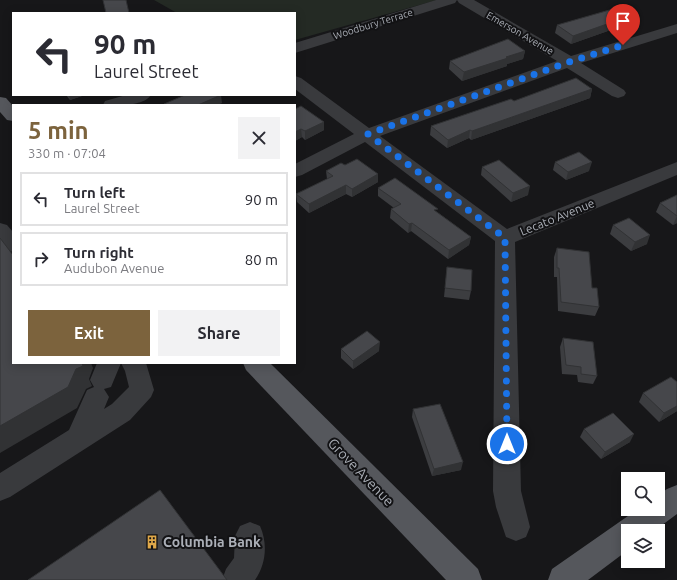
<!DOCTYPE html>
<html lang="en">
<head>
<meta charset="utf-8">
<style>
	body { margin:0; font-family:Ubuntu,sans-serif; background:#f2f2f3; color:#2b2b33; height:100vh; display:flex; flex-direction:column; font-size:15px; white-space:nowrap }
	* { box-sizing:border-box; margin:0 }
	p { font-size:13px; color:#7c7c81 }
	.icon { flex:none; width:22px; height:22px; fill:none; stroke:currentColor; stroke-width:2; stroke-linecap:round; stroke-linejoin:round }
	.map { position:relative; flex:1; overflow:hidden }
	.sheet { position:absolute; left:12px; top:104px; width:284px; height:260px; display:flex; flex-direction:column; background:#fff; border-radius:0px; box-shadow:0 2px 10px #0003 }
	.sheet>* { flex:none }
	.hud { position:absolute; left:12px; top:12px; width:284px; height:84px; border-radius:0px; box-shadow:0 2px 10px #0003; background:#fff; color:#2b2b33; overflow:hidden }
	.controls { position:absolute; left:621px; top:472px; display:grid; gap:8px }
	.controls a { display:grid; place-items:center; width:44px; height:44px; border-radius:0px; background:#fff; box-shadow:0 2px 10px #0003; font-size:20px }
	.pin { position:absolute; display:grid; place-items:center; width:34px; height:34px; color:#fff; margin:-41px -17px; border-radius:50% 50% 50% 0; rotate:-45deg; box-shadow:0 0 4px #0007 }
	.pin .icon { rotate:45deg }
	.me { position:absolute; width:44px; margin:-22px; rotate:0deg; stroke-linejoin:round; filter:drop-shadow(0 0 3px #0008) }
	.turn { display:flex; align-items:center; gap:14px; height:84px; padding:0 16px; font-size:18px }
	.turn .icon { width:52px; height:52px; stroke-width:2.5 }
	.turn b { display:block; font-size:28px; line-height:34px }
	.round { display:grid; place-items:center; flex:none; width:42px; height:42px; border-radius:0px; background:#f2f2f3 }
	.overview { display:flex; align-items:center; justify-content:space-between; height:68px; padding:0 16px }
	h1 { font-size:24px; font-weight:700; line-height:30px; color:#7c633d }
	.action { display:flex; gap:8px; margin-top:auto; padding:8px 16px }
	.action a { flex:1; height:46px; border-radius:0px; background:#7c633d; color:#fff; font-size:16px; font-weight:700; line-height:46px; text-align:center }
	.action a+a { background:#f2f2f3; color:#2b2b33 }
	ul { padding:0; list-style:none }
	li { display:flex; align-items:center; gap:12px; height:54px; margin:0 8px 6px; padding:0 8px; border:2px solid #e1e1e2; border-radius:0px }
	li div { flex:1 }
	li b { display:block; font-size:15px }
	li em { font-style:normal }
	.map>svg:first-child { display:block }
</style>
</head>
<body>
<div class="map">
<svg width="677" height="580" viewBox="0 0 677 580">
	<rect width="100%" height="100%" fill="#171719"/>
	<path fill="#242a24" d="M154,0H437L295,40V13H177Z"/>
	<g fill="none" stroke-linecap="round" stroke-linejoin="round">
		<g fill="#393a3d" fill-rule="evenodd">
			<path d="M436,0H457L455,3L295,53V43Z"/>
			<path d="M457,0H474L571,56L677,24V33L581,63L624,90L626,93L624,96L618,98L612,96L567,68L380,136L507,229L677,162V175L515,242L521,491L530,527L526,537L516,541L506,537L496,507L493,491L495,241L365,142L302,175L295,177V164L354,134L295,89V76L301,78L369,128L557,61L459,3Z"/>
			<path d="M126,95H151C143,107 116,105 103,105L105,101Z"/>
			<path d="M0,223L7,225L13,232V252L6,250L0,243Z"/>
			<path d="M97,363H146L154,390L151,397L130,420L10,497L0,501V473L69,430L87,390L94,387L90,380ZM121,363L125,371L129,387L112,404L104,409L109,397L104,389L111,387Z"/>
			<path d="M250,522L260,526C268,544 266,564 255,580H222L226,569L234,558L235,536L240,526Z"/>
		</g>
		<g fill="#55575c" fill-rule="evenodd">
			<path d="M0,97L6,98L13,106V121L7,120L0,112Z"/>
			<path d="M243,363H270L478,569L482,580H446L246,370Z"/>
			<path d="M677,485V514L654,531H628V550L588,580H548L552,569L638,509H658V495L667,489Z"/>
		</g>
	</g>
	<g fill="#3c3d40">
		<path d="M624,18L622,26L571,44L555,33L557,25Z"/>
		<path d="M525,51L523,59L507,64V66L462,81L449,69L450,61Z"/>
		<path d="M592,89L590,98L471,140L469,138L447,148L430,135L431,126L514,101Z"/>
		<path d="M66,95H85L70,100Z"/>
		<path d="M295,109L324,122V130L305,140L302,137L295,141Z"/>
		<path d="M555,162L589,171L566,180L553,170Z"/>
		<path d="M345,165L378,174V182L352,197L346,194L309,213L297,202L296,194L327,179L326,171Z"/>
		<path d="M482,167L528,195L511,202L481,175Z"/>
		<path d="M378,188L437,212L471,237L469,245L448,259L411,231L408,233L390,218L391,209L394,208L378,196Z"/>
		<path d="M677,195V223L673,225L656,212L660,203Z"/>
		<path d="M613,225L647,244L631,251L610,234Z"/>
		<path d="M557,248L592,288L599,307L595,316L558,311L557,277H554V257Z"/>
		<path d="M447,267L471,291L469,300L444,297Z"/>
		<path d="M563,338L597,376L593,384L578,382L577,375L562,374L560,347Z"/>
		<path d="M341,349L379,351L353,369L341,358Z"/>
		<path d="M643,393L677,411L659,422L639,402Z"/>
		<path d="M413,409L461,470L432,476L412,417Z"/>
		<path d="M584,429L630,442L601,459L580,437Z"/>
	</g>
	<g fill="#313234">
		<path d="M624,18L622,26L571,44L573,36Z"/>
		<path d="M525,51L523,59L507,64V66L462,81L464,72L506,57Z"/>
		<path d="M592,89L590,98L471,140L472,131Z"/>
		<path d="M69,95H85L70,100Z"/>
		<path d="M221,95L222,103L218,105H198Z"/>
		<path d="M324,122V130L305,140V131Z"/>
		<path d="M301,129L302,137L295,141V132Z"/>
		<path d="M470,130L469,138L447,148L448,140Z"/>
		<path d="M592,162L589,171L566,180L568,172Z"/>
		<path d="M378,174V182L352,197V189Z"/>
		<path d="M346,185V194L309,213V204Z"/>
		<path d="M530,186L528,195L511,202L513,193Z"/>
		<path d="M677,216V223L673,225Z"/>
		<path d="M412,223L411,231L408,233L409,224Z"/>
		<path d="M650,235L647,244L631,251L635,242Z"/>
		<path d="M471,237L469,245L448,259L449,250Z"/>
		<path d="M380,342L379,351L353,369V361Z"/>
		<path d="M82,363H91L93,368L89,379L92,386L86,389L77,408L0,453V426L76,369Z"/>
		<path d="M677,406V411L659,422L664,413Z"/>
		<path d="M634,434L630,442L601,459L605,452Z"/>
		<path d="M463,462L461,470L432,476L434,469Z"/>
	</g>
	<g fill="#46474b" stroke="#313234">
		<path d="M103,0H126L129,13H106Z"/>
		<path d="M620,7L624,18L573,36L557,25Z"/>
		<path d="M508,39L525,51L506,57L508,58L464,72L450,61Z"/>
		<path d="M576,78L592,89L472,131L470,130L448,140L431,126L511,99L514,101Z"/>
		<path d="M185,95H221L198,105H165L164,104Z"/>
		<path d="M301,106L324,122L305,131L301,129L295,132V109Z"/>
		<path d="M579,152L592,162L568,172L555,162Z"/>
		<path d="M357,159L378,174L352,189L346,185L309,204L296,194L333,176L326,171L341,163L345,165Z"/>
		<path d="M499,160L530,186L513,193L482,167Z"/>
		<path d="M395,178L438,209L434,210L471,237L449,250L412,223L409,224L391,209L401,204L378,188Z"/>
		<path d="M677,195V216L660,203Z"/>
		<path d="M629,218L650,235L635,242L613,225Z"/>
		<path d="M0,238L13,255V363H82L83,366L76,369L68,387L0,426Z"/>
		<path d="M557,248L589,252L592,288H597L599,307L561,302L559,268H557Z"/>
		<path d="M447,267L472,270L471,291L445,288Z"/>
		<path d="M367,331L380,342L353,361L341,349Z"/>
		<path d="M563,338L593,342L597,376L581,374V367L566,365Z"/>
		<path d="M671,377L677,382V406L664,413L643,393Z"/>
		<path d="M440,404L463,462L434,469L413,409Z"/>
		<path d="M613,413L634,434L605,452L584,429Z"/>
		<path d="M160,490L227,580H28Z"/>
	</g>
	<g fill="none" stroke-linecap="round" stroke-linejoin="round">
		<path stroke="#1a73e8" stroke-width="7" stroke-dasharray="0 12.6" d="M507,444L505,238L368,134L569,62L623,45"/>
	</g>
	<defs>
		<g id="building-bare" transform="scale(1.08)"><path d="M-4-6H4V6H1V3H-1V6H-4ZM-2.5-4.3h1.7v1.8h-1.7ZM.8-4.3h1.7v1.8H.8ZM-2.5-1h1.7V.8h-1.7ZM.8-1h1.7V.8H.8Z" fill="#dfa849" stroke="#121214" stroke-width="2.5" paint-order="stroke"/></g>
	</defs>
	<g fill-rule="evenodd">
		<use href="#building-bare" x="152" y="542"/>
	</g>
	<g text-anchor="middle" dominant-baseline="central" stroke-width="4" stroke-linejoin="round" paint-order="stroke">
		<g font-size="10" fill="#abafb7" stroke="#121214">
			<text transform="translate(373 24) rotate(-17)">Woodbury Terrace</text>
			<text transform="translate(520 33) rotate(30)">Emerson Avenue</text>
		</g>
		<g font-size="12" fill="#abafb7" stroke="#121214">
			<text transform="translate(557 217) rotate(-22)">Lecato Avenue</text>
		</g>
		<g font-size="14" fill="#abafb7" stroke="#121214">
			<text transform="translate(361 472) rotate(46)">Grove Avenue</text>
		</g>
		<g font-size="14" font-weight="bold" fill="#abafb7" stroke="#121214" text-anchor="start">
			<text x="163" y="542">Columbia Bank</text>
		</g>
	</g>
</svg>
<div class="controls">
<a><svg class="icon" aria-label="search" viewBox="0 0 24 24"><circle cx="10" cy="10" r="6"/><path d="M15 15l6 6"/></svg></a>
<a><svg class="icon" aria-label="layers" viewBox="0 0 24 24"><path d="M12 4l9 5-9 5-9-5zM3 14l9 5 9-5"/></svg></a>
</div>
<div class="pin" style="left:623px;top:45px;background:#d93025"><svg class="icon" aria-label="arrive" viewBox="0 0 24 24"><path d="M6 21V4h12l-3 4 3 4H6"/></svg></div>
<svg class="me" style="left:507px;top:444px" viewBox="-20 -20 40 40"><circle r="17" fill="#1a73e8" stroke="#fff" stroke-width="3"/><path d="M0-11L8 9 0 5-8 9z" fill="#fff"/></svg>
<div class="hud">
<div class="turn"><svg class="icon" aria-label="left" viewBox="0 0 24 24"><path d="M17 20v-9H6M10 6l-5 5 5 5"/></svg><div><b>90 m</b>Laurel Street</div></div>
</div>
<section class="sheet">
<div class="overview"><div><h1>5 min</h1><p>330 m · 07:04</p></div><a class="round"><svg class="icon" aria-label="close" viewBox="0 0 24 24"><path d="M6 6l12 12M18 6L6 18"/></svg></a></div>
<ul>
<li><svg class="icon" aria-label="left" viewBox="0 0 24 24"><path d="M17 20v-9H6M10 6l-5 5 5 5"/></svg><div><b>Turn left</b><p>Laurel Street</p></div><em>90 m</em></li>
<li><svg class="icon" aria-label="right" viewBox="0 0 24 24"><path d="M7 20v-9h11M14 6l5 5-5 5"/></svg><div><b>Turn right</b><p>Audubon Avenue</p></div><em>80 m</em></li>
</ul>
<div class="action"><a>Exit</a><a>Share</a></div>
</section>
</div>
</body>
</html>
